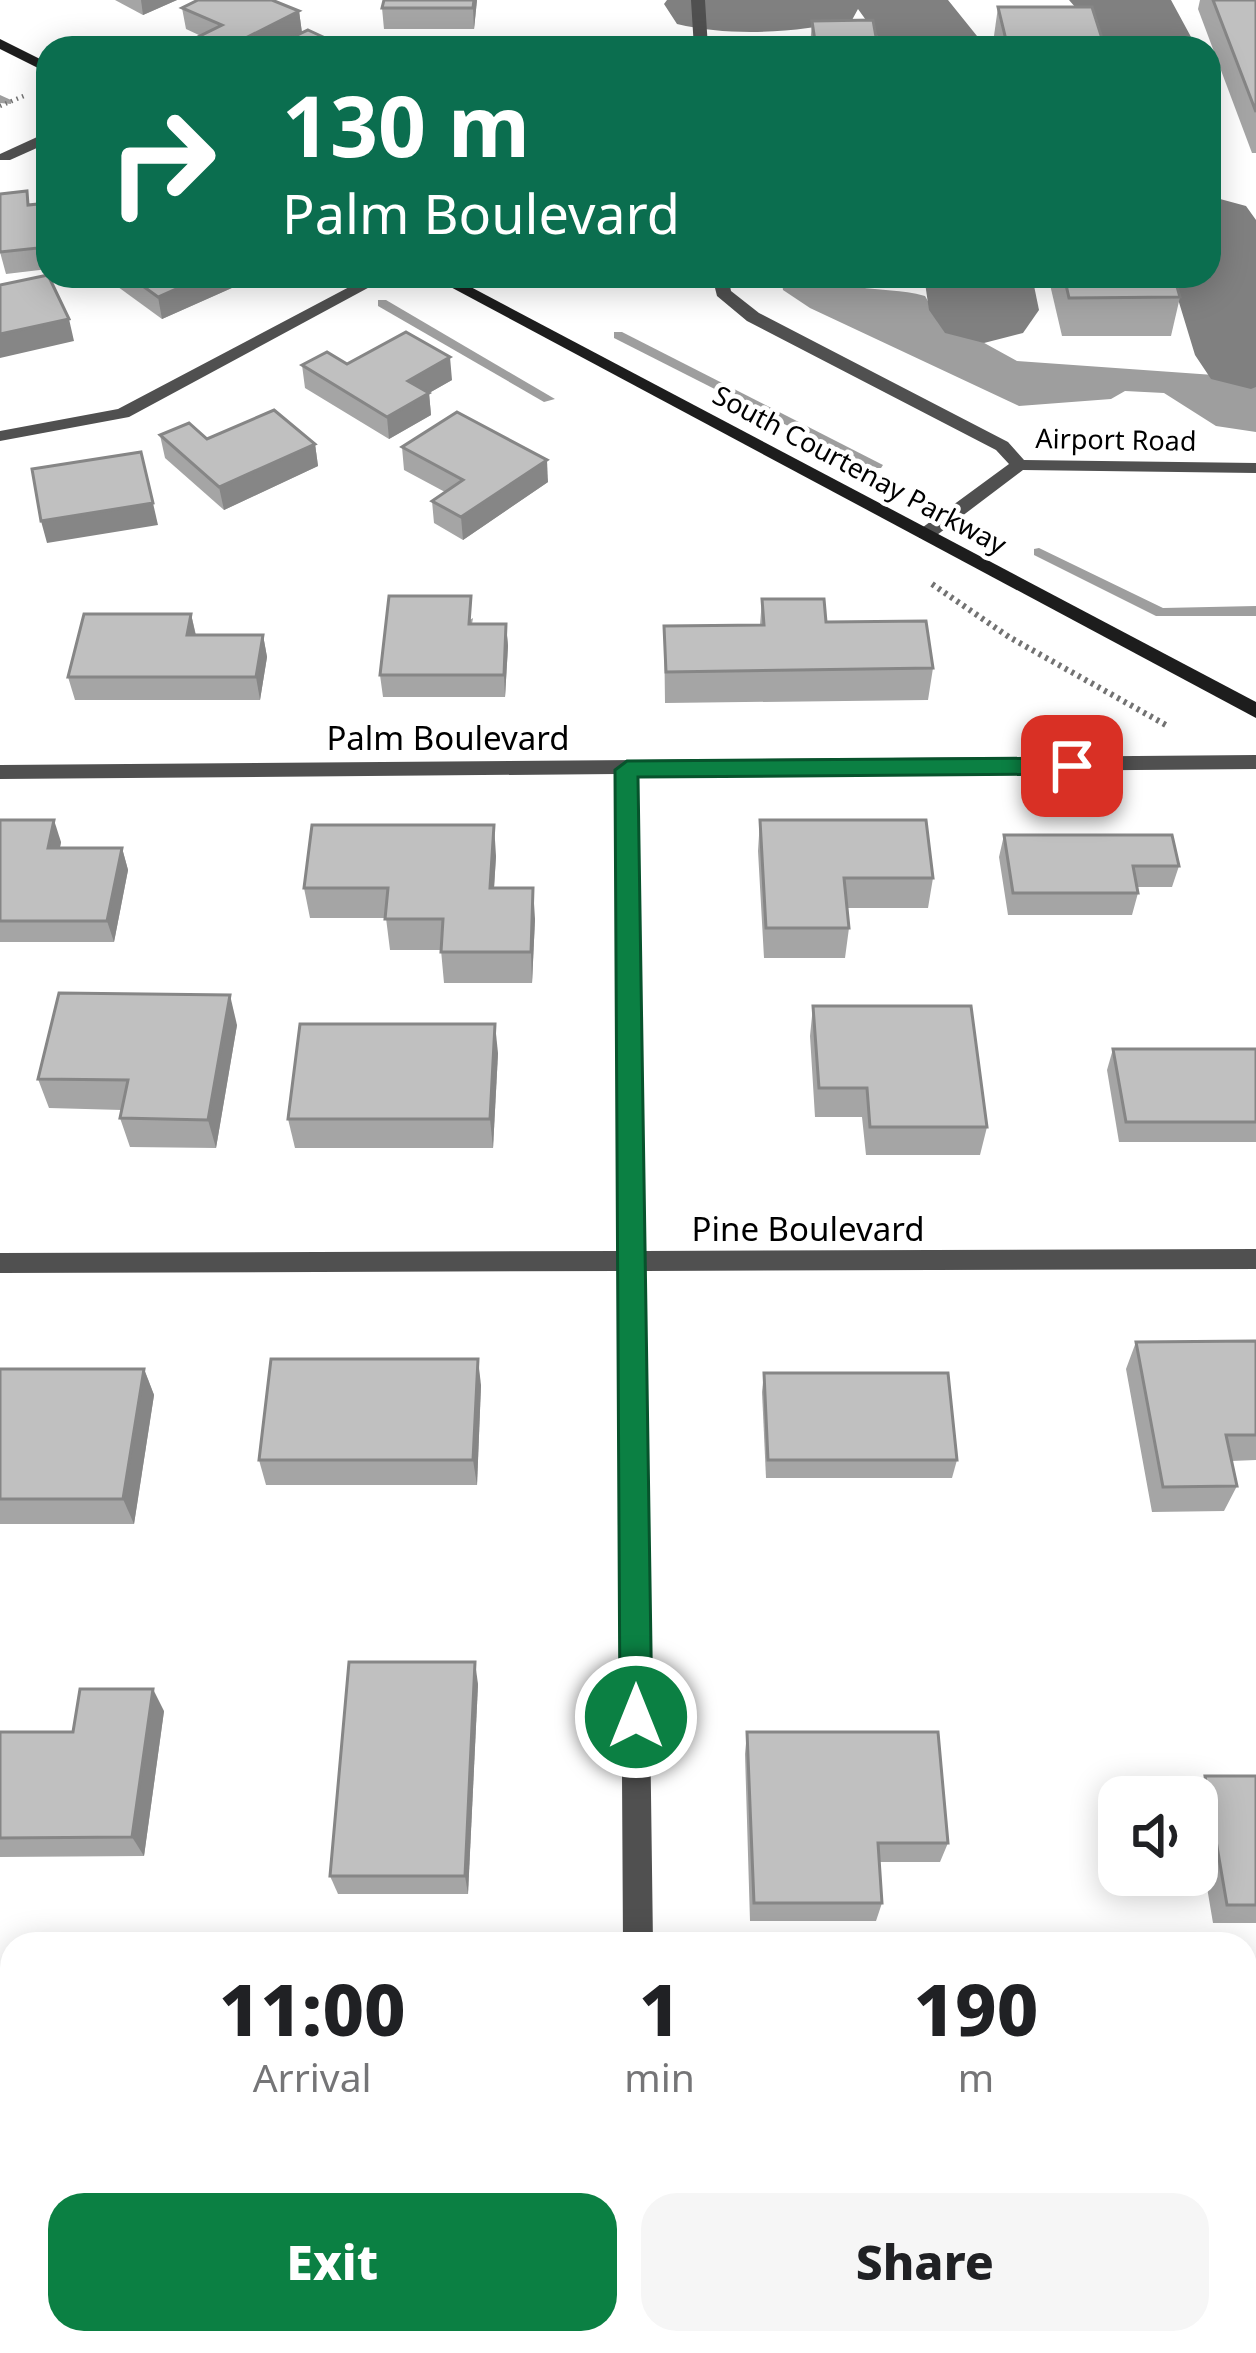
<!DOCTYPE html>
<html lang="en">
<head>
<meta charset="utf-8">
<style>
	body { margin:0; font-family:"Noto Sans",sans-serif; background:#f6f6f6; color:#202124; height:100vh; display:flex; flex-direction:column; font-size:45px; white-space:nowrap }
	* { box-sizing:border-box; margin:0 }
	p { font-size:39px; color:#757577 }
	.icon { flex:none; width:66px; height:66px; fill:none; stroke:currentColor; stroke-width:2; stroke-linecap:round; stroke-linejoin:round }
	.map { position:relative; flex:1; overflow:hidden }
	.panel { position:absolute; left:0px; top:1932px; width:1257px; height:423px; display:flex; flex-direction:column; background:#fff; border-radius:36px 36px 0 0; box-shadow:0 6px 30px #0003 }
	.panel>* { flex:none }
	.banner { position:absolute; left:36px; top:36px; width:1185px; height:252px; border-radius:36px; box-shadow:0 6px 30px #0003; background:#0b6e4f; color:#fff; overflow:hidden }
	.tools { position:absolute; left:1098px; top:1776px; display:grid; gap:24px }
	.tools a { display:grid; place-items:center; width:120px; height:120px; border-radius:24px; background:#fff; box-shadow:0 6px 30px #0003; font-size:60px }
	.pin { position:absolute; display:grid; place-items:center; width:102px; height:102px; color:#fff; margin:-51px; border-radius:24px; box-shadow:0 6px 18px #0006 }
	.me { position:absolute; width:132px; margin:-66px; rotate:0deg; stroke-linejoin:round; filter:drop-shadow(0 0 9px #0008) }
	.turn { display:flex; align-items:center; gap:42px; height:252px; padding:0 48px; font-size:54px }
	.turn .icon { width:156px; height:156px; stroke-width:2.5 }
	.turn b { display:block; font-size:84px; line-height:102px }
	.eta { display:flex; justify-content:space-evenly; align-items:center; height:204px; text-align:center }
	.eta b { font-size:72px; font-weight:800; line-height:84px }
	.cta { display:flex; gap:24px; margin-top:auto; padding:24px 48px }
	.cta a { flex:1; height:138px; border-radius:36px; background:#0b8043; color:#fff; font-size:48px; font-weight:800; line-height:138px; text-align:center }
	.cta a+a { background:#f6f6f6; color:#202124 }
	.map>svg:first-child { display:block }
</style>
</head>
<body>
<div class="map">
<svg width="1256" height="2353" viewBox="0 0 1256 2353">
	<rect width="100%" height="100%" fill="#fff"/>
	<path fill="#9e9e9e" d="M781,276C811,276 829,282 858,287C881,291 901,289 925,296L937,317L1017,361L1256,378V432L1216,426L1164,393L1125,391L1111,399L1019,406L810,308L783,290Z"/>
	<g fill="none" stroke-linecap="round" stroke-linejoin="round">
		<g fill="#9e9e9e" fill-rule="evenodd">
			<path d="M0,95L11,100V104L0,103Z"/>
			<path d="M378,300H386L555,399L544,402L378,306Z"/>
			<path d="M614,332H622L883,465L881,468H871L614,338Z"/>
			<path d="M1039,548L1163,608L1256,606V616H1156L1034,555V549Z"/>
		</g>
		<g fill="#808080" fill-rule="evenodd">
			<path d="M667,0H948L977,36L980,48H886L858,9L852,20C797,33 732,37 677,24L664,4Z"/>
			<path d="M1069,0H1171L1197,48H1103L1096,31Z"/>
			<path d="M1209,196L1246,206L1256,220V387L1251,389L1211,379L1195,355L1171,276H1209Z"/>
			<path d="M924,276H1032L1039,310L1023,333L984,343L945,333L929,310Z"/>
		</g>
		<path stroke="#727272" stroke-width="4.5" stroke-dasharray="1.5 4.5" stroke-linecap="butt" d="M0,106L26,95"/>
		<path stroke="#727272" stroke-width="6" stroke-dasharray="3 4.5" stroke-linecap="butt" d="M932,584L1009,637L1166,725"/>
		<g fill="#505050" fill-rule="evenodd">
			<path d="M691,0H705L708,48H694Z"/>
			<path d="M48,132V143L10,160H0V154Z"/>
			<path d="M370,276H390L129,417L0,441V431L118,409Z"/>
			<path d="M712,276H728L731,291L759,313L1008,442L1024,460L1256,463V473L1023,470L933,538H919V530L1009,464L996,450L747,321L717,296Z"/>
			<path d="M1256,755V769L637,774L644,1251L1256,1249V1269L644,1271L653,1944H623L619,1271L0,1273V1253L619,1251L617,774L0,779V765Z"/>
			<rect x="1245" y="2119" width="11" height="32"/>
			<rect x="0" y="2124" width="12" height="32"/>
			<path d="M627,2343H661L662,2353H628Z"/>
		</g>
		<g fill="#1d1d1d" fill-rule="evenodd">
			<path d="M0,39L48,63V73L0,49Z"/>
			<path d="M430,276H450L1256,702V718Z"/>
		</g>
	</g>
	<g fill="#a5a5a5">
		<path d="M115,0H177L143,15Z"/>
		<path d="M477,0L474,29H384L382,8Z"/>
		<path d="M1200,0H1256V153H1252L1198,9Z"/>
		<path d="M998,7L1105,48H994L993,43Z"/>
		<path d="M182,8L299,11L302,33L347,48H202L201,36L186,29Z"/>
		<path d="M812,21L878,48H810Z"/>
		<path d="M48,203V269L6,274L0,252L31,205Z"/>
		<path d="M112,276H242L243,283L162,319L114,284Z"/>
		<path d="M1048,276H1174L1180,297L1171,336H1062Z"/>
		<path d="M347,364L452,380L429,393L431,415L389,439L305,388L302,365Z"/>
		<path d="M160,435L315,444L318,466L224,510L165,458Z"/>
		<path d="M402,447L548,482L463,540L434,523L432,501L445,492L404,470Z"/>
		<path d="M762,599L826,622L933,668L928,700L665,703L664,626L760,625Z"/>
		<path d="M191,614L196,635H263L267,657L260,700H75L68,677Z"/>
		<path d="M473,618L472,624H506L508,646L505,697H383L380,675Z"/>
		<path d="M0,820L61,842L60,848H122L128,870L114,942H0Z"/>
		<path d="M760,820L933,878L928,908H847L849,928L845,958H764L758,851Z"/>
		<path d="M1004,835L1179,866L1172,887H1137L1138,893L1132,915H1008L999,857Z"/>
		<path d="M496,856L494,888L535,919L532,983H444L441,950H390L386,918H310L304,888Z"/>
		<path d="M813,1006L987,1127L980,1155H866L862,1117H815L810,1036Z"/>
		<path d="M237,1025L216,1148L130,1147L120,1118L122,1110L49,1108L38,1079Z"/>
		<path d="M1113,1049H1256V1142H1119L1107,1070Z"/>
		<path d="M498,1053L493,1148H295L288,1119Z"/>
		<path d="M1256,1341V1460L1231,1461L1237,1486L1224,1511L1152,1512L1126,1369L1136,1342Z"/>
		<path d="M0,1369H144L154,1395L134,1524H0Z"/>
		<path d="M764,1373L957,1460L952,1478H766L762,1392Z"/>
		<path d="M481,1385L477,1485H266L259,1460Z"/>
		<path d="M478,1684L468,1894H338L330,1876Z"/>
		<path d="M164,1711L144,1856L0,1857V1732H73Z"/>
		<path d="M747,1732L948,1843L940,1862H879L882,1903L876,1921H750L745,1754Z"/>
		<path d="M1205,1776H1256V1923H1213L1197,1828V1797L1192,1796Z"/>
	</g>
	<g fill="#868686">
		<path d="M141,0H177L143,15Z"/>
		<path d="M474,0H477L474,29L473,8Z"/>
		<path d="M299,11L302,33L273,48H229Z"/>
		<path d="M205,276H242L243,283L162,319L158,297Z"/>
		<path d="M69,319L74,341L0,358V334Z"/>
		<path d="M450,357L452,380L415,401L429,393L431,415L389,439L387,417L408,381Z"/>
		<path d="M315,444L318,466L224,510L219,487Z"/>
		<path d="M547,460L548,482L463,540L461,517Z"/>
		<path d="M153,503L158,525L47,543L41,521Z"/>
		<path d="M191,614L196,637L187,635Z"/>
		<path d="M506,624L508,646L505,697L504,675Z"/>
		<path d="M263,635L267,657L260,700L256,677Z"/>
		<path d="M54,820L61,842L55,870L48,848Z"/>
		<path d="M494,825L496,856L492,919L490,888Z"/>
		<path d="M122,848L128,870L114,942L107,921Z"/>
		<path d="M533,888L535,919L532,983L531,952Z"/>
		<path d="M230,995L237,1025L216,1148L208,1120Z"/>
		<path d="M495,1024L498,1053L493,1148L490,1119Z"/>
		<path d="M478,1359L481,1385L477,1485L473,1460Z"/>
		<path d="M144,1369L154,1395L134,1524L123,1499Z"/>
		<path d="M475,1662L478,1684L468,1894L465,1876Z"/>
		<path d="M153,1689L164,1711L144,1856L132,1837Z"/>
	</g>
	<g fill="#c0c0c0" stroke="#868686" stroke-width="3">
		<path d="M198,0H272L299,11L226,48L200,36L222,25L182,8Z"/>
		<path d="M384,0H474L473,8H382Z"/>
		<path d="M1213,0H1256V112Z"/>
		<path d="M998,7H1092L1105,48H1008Z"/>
		<path d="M873,20L878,48H816L812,21Z"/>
		<path d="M308,30L347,48H270Z"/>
		<path d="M27,191L28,205L48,203V247L0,252V194Z"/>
		<path d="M48,275L69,319L0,334V285Z"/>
		<path d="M129,276H205L158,297Z"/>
		<path d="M1064,276H1174L1180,297L1069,298Z"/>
		<path d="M406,332L450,357L408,381L429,393L387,417L302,365L327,352L347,364Z"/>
		<path d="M274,410L315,444L219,487L160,435L189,423L207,439Z"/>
		<path d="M457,412L547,460L461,517L432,501L463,480L402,447Z"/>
		<path d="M141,452L153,503L41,521L32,469Z"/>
		<path d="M389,596H471L469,624H506L504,675H380Z"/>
		<path d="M762,599H824L826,622L926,621L933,668L666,672L664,626L764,625Z"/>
		<path d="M84,614H191L187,635H263L256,677H68Z"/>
		<path d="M0,820H54L48,848H122L107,921H0Z"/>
		<path d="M760,820H926L933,878H844L849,928H766Z"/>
		<path d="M312,825H494L490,888H533L531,952H441L443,919H385L388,888H304Z"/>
		<path d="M1004,835H1172L1179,866H1133L1138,893H1013Z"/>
		<path d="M59,993L230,995L208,1120L120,1118L128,1080L38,1079Z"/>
		<path d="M813,1006H971L987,1127H870L867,1088H819Z"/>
		<path d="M300,1024H495L490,1119H288Z"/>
		<path d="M1113,1049H1256V1122H1126Z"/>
		<path d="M1256,1341V1435H1226L1237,1486L1163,1487L1136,1342Z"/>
		<path d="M271,1359H478L473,1460H259Z"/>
		<path d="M0,1369H144L123,1499H0Z"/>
		<path d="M764,1373H948L957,1460H768Z"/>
		<path d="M349,1662H475L465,1876H330Z"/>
		<path d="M80,1689H153L132,1837L0,1838V1732H73Z"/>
		<path d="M747,1732H938L948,1843H878L882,1903H754Z"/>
		<path d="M1205,1776H1256V1905H1227Z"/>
	</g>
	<path fill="#0b8043" stroke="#07532c" stroke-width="3" d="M1072,758L1084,766L1072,774L638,777L652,1717L648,1728L636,1733L624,1728L620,1717L615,770L627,761Z"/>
	<g text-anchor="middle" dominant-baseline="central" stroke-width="9" stroke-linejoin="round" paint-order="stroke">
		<g font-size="27" fill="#000" stroke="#fff">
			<text transform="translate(1116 439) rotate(1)">Airport Road</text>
			<text transform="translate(860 469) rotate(28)">South Courtenay Parkway</text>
		</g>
		<g font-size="33" fill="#000" stroke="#fff">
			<text x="448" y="737">Palm Boulevard</text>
			<text x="808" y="1228">Pine Boulevard</text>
		</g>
	</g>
</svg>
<div class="tools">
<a><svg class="icon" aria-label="sound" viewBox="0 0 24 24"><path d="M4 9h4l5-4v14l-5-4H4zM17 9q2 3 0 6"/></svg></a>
</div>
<div class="pin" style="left:1072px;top:766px;background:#d93025"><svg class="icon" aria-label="arrive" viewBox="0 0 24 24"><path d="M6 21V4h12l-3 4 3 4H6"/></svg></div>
<svg class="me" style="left:636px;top:1717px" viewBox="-20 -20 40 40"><circle r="17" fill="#0b8043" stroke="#fff" stroke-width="3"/><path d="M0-11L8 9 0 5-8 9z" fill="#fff"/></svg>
<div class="banner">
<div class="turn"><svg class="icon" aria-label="right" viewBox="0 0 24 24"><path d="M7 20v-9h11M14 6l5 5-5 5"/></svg><div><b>130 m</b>Palm Boulevard</div></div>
</div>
<section class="panel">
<div class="eta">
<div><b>11:00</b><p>Arrival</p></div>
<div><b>1</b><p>min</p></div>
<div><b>190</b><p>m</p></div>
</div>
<div class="cta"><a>Exit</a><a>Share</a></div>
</section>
</div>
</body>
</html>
